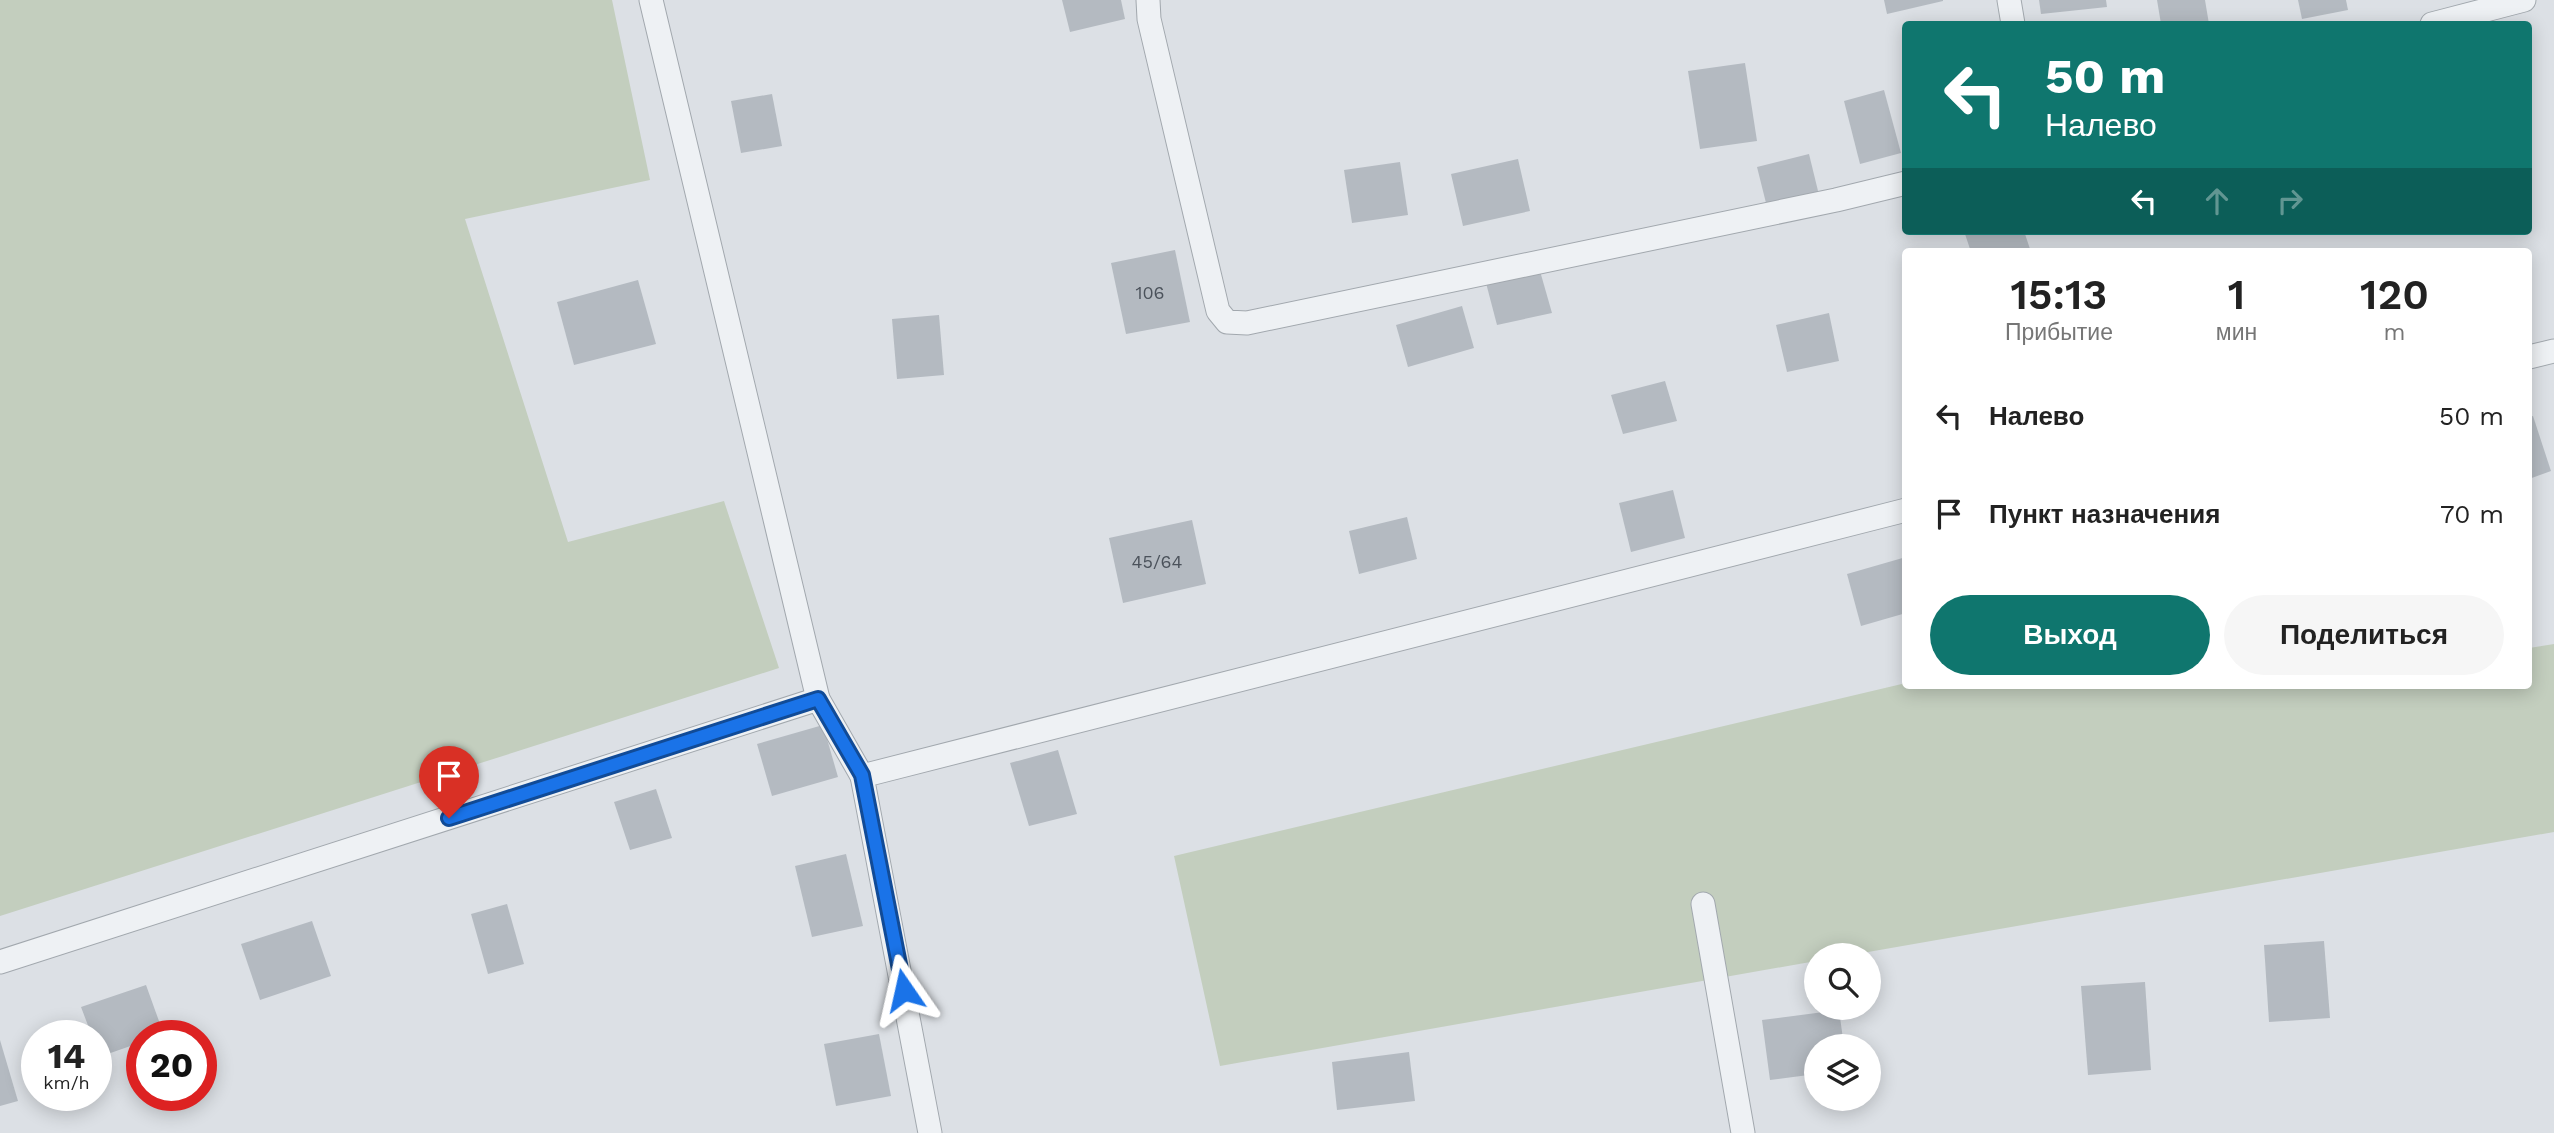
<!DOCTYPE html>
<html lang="ru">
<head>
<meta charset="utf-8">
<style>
	body { margin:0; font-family:"Work Sans",sans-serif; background:#f6f6f6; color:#222; height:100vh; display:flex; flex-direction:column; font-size:26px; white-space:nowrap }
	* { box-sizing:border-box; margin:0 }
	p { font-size:23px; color:#767676 }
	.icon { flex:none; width:38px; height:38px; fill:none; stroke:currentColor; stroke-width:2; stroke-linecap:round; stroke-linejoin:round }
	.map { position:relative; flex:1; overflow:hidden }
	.sheet { position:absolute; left:1902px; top:248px; width:630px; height:441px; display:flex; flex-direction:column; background:#fff; border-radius:7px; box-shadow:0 4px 18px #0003 }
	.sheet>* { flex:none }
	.guide { position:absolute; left:1902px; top:21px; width:630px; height:214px; border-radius:7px; box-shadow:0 4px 18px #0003; background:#0f766e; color:#fff; overflow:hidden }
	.tools { position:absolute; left:1804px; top:943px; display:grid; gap:14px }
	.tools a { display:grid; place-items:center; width:77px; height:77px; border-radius:50%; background:#fff; box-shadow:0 4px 18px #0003; font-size:35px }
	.speed { position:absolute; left:21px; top:1020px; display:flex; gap:14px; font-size:35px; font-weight:700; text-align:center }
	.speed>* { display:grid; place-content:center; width:91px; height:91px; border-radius:50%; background:#fff; box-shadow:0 4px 18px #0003; line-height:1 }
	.speed small { font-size:18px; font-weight:400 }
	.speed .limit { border:10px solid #d22; background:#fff; color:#111 }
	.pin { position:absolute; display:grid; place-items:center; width:60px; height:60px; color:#fff; margin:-72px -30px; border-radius:50% 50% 50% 0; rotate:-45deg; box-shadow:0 0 7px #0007 }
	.pin .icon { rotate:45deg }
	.me { position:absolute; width:77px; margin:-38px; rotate:349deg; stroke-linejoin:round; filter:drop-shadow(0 0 5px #0008) }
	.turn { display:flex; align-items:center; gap:24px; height:147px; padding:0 28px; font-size:32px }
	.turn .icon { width:91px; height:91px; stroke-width:2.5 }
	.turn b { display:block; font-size:49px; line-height:60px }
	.lanes { display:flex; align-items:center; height:66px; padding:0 28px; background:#0003; justify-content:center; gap:35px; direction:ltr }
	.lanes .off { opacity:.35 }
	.eta { display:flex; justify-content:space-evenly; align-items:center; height:119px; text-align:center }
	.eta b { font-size:42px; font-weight:600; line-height:49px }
	.button { display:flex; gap:14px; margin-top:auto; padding:14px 28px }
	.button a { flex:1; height:80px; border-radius:42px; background:#0f766e; color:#fff; font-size:28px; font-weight:600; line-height:80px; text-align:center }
	.button a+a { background:#f6f6f6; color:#222 }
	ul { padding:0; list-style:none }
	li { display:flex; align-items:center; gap:21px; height:98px; padding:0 28px }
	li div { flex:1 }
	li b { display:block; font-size:26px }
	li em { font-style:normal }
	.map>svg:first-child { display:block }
</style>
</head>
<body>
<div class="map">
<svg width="2554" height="1133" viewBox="0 0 2554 1133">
	<rect width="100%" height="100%" fill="#dce0e5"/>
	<g fill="#c3cebe">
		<path d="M0,0H612L650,180L465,219L568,542L724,501L779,668L0,916Z"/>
		<path d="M2554,644V832L1851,955L1816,956V961L1220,1066L1174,856L1906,683V686H2529V648Z"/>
	</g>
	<g fill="#b4bac1">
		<path d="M1062,0H1121L1125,19L1070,32Z"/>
		<path d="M1884,0H1943V1L1887,14Z"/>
		<path d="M2039,0H2106L2107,7L2041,14Z"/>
		<path d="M2157,0H2205L2209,24H2161Z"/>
		<path d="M2298,0H2346L2348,10L2302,19Z"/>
		<path d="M1745,63L1757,141L1700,149L1688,71Z"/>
		<path d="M1884,90L1901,153L1860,164L1844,101Z"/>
		<path d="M772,94L782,146L741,153L731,101Z"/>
		<path d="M1809,154L1819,195L1767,207L1757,167Z"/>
		<path d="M1518,159L1530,211L1463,226L1451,174Z"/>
		<path d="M1400,162L1408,215L1352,223L1344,170Z"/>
		<path d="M1964,231H2024L2031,252H1971Z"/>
		<path d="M1175,250L1190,322L1126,334L1111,263Z"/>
		<path d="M1540,271L1552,313L1497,325L1486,283Z"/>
		<path d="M638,280L656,344L574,365L557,302Z"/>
		<path d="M1462,306L1474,348L1408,367L1396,325Z"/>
		<path d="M1829,313L1839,361L1787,372L1776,325Z"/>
		<path d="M939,315L944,375L897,379L892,319Z"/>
		<path d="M1665,381L1677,421L1623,434L1611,395Z"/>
		<path d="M2533,416L2551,471L2529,479V417Z"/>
		<path d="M1673,490L1685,538L1631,552L1619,503Z"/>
		<path d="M1407,517L1417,559L1359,574L1349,531Z"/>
		<path d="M1192,520L1206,584L1123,603L1109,538Z"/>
		<path d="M1906,557V613L1861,626L1847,574Z"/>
		<path d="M823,725L838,777L772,796L757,744Z"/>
		<path d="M1058,750L1077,814L1029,826L1010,763Z"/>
		<path d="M656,789L672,838L630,850L614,802Z"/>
		<path d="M846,854L863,926L812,937L795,866Z"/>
		<path d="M507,904L524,964L488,974L471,914Z"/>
		<path d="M312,921L331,976L260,1000L241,944Z"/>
		<path d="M2324,941L2330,1018L2269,1022L2264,945Z"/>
		<path d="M2145,982L2151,1070L2088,1075L2081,986Z"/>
		<path d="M146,985L164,1035L142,1036V1042L99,1057L96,1036H92L81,1007Z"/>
		<path d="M1839,1010L1844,1046H1816V1074L1770,1080L1762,1020Z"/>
		<path d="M879,1034L891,1096L836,1106L824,1044Z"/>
		<path d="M0,1040L18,1101L0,1106Z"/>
		<path d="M1409,1052L1415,1101L1337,1110L1332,1062Z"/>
	</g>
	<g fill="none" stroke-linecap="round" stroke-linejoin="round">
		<g stroke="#a2a8ae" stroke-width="25">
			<g id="service">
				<path d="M651,0L818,699"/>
				<path d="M1148,0L1149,19L1218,311L1227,322L1247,323L1836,200L1906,183"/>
				<path d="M2009,0L2013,24"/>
				<path d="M2432,24L2524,0"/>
				<path d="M2529,357L2554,351"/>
				<path d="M1703,904L1743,1133"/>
				<path d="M0,962L818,699L862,776"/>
				<path d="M930,1133L862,776L1906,510"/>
			</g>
		</g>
		<use href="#service" stroke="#eef1f4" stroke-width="23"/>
	</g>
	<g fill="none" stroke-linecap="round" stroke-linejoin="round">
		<g stroke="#114b97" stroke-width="18">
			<path id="route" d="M449,818L818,699L862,775L904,990"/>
		</g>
		<use href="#route" stroke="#1a73e8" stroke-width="12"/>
	</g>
	<g text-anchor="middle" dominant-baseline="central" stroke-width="5" stroke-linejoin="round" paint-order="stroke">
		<g font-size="18" fill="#4b525b">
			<text x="1150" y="292">106</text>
			<text x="1157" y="561">45/64</text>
		</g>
	</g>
</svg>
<div class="tools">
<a><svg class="icon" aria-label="search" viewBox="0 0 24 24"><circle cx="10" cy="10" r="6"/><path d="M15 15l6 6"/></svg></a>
<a><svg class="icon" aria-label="layers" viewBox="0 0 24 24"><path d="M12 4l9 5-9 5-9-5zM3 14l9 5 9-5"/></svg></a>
</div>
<div class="speed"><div>14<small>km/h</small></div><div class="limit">20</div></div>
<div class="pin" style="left:449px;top:818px;background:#d93025"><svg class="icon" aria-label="arrive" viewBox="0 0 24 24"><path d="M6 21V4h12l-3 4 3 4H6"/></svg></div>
<svg class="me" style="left:904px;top:990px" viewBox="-20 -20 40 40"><path d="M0-17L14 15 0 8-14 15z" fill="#1a73e8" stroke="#fff" stroke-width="4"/></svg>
<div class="guide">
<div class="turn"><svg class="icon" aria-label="left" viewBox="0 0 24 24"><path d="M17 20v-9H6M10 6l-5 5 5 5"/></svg><div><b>50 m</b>Налево</div></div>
<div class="lanes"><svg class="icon" aria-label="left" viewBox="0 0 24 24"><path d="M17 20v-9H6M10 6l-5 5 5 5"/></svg><svg class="icon off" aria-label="ahead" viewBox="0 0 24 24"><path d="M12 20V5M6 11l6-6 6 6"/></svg><svg class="icon off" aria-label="right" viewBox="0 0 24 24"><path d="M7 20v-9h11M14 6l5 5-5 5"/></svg></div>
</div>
<section class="sheet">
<div class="eta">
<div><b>15:13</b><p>Прибытие</p></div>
<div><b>1</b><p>мин</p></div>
<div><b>120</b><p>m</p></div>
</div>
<ul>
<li><svg class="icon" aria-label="left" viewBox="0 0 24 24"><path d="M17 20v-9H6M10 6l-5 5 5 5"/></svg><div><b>Налево</b></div><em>50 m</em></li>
<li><svg class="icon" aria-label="arrive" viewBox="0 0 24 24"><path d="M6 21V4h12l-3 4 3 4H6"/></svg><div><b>Пункт назначения</b></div><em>70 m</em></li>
</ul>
<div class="button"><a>Выход</a><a>Поделиться</a></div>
</section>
</div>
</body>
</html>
